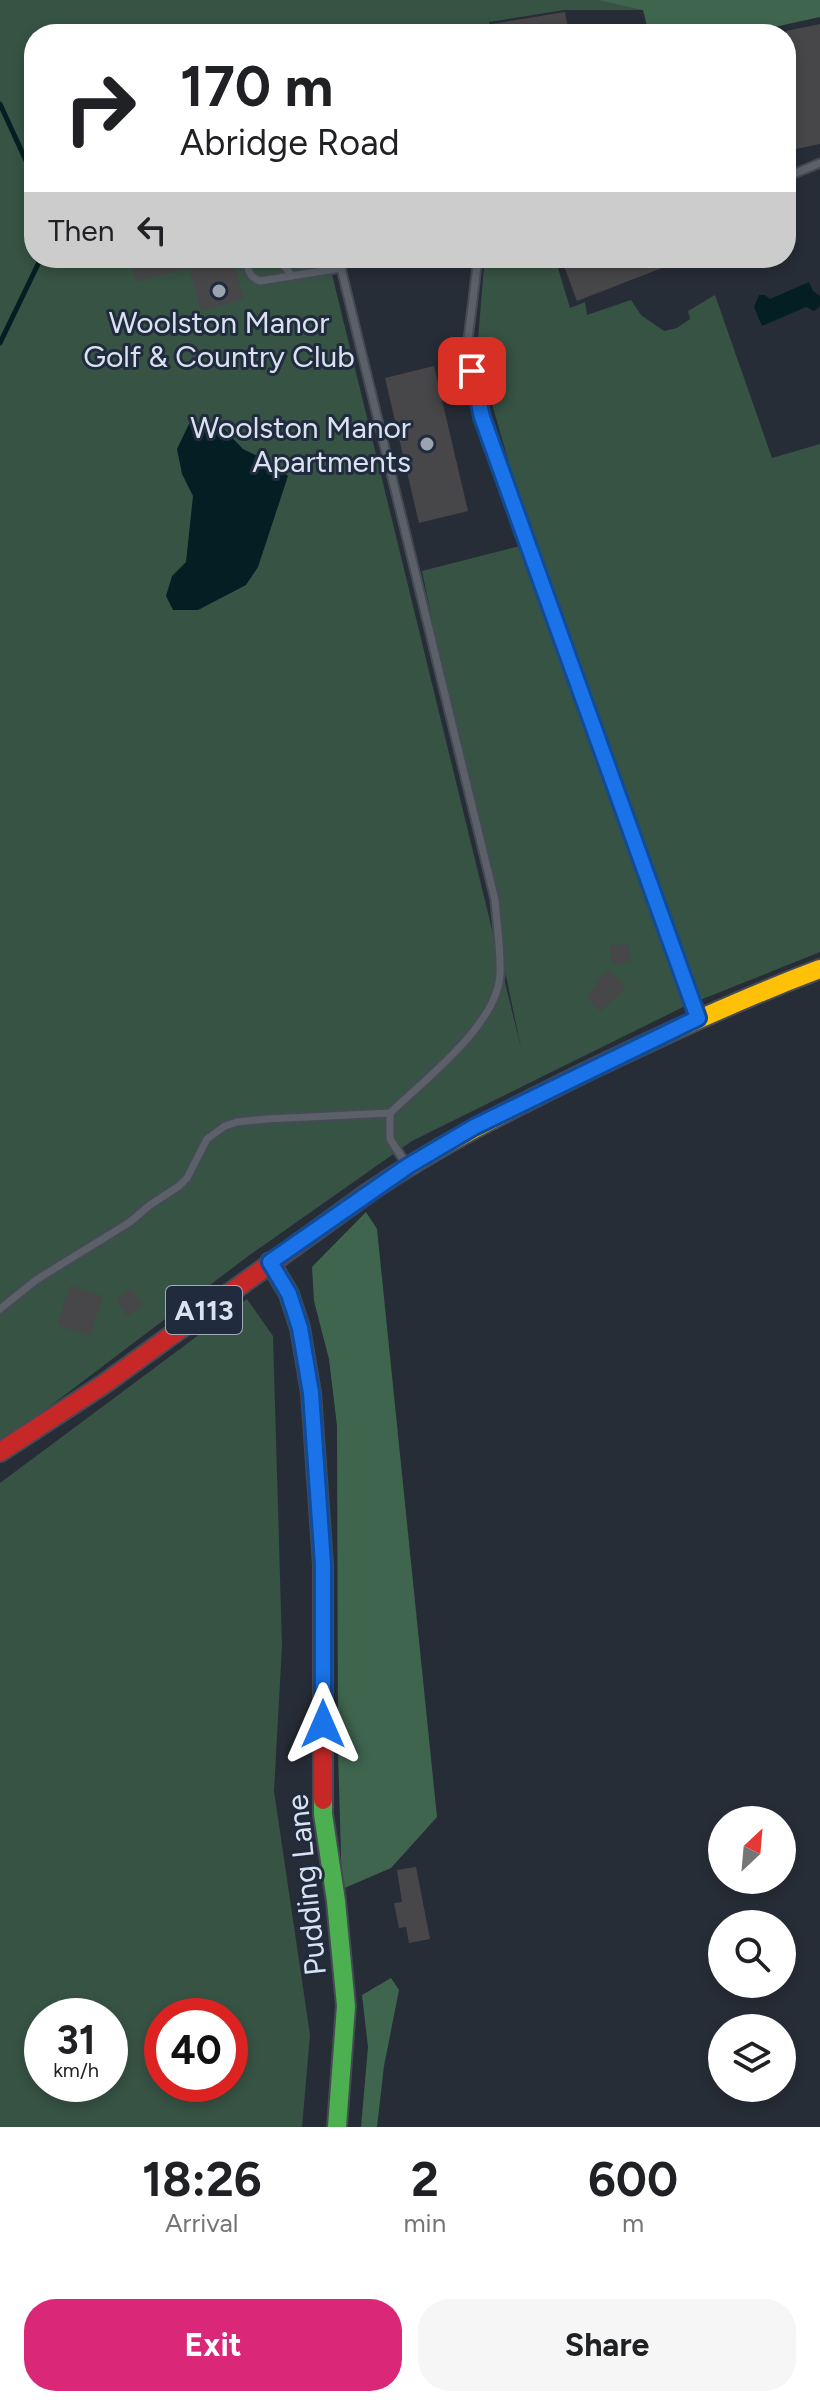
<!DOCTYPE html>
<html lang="en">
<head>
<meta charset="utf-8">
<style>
	body { margin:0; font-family:Figtree,sans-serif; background:#f6f6f6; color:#202124; height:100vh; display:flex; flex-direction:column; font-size:30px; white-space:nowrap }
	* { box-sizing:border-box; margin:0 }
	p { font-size:26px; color:#757577 }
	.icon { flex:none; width:44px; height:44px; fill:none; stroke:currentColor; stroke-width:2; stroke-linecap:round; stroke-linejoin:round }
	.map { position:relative; height:2127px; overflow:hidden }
	.panel { display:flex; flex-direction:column; background:#fff; flex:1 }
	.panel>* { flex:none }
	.hud { position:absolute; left:24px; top:24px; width:772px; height:244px; border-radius:32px; box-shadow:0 4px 12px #0003; background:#fff; color:#202124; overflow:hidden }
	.needle { width:52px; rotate:26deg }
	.buttons { position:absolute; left:708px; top:1806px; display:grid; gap:16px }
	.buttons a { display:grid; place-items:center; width:88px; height:88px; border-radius:50%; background:#fff; box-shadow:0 4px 12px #0003; font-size:40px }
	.speed { position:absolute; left:24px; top:1998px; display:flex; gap:16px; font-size:40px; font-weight:700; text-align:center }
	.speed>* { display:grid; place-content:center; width:104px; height:104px; border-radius:50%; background:#fff; box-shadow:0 4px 12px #0003; line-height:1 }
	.speed small { font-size:20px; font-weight:400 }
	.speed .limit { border:12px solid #d22; background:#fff; color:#111 }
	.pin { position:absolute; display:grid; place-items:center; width:68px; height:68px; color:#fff; margin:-34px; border-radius:16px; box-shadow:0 4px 12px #0006 }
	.me { position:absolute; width:88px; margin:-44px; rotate:0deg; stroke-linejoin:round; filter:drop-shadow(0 0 6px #0008) }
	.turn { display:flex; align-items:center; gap:28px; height:168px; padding:0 24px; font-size:36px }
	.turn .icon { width:104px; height:104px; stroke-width:2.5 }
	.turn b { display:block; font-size:56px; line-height:68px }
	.then { display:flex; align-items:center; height:76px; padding:0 24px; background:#0003; gap:16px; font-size:30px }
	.eta { display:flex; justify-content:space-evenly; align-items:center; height:136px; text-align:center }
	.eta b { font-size:48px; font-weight:700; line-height:56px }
	.action { display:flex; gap:16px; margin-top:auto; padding:16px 24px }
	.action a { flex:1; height:92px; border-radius:32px; background:#db2777; color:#fff; font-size:32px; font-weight:700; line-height:92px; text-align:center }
	.action a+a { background:#f6f6f6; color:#202124 }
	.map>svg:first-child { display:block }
</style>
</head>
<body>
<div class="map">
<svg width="820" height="2127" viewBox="0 0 820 2127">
	<rect width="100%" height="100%" fill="#272d37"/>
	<g fill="#375344" fill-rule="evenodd">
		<path d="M0,0H690L643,10H564L489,22L491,34H34V258H328L521,1048L422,571L532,543L477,352L484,266L490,258H555L570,308L585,302L587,315L631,300L641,315L664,331L677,328L690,319L688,311L715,295L772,458L820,444V952L685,1006L412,1141L251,1254L41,1413L0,1440Z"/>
		<path d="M247,1299L273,1336L282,1646L274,1791L310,2035L302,2127H0V1483ZM42,2016H110V2084H42ZM162,2016H230V2084H162Z"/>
	</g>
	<g fill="#3f654f">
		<path d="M598,0H820V17L743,34H649L643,10Z"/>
		<path d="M366,1212L377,1229L437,1817L391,1868L342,1889L338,1752L337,1426L329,1359L314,1301L312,1267Z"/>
		<path d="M391,1978L399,1990L384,2066L377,2127H361L368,2047L362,1995Z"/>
	</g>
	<g fill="#041f23">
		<path d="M809,282L813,291L820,296V306L814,311L806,307L762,326L754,307L759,295H765L770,299Z"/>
		<path d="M218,423L243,449L272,463L288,476L258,567L246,585L198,610H173L166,596L172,576L186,562L193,496L182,474L177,449L189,424Z"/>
	</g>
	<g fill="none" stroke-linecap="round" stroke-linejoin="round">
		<g stroke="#041f23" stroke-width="5">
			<path d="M0,104L34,178"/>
			<path d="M0,343L41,258"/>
		</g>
	</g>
	<g fill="#47474a">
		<path d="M565,12L569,34H480L479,26Z"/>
		<path d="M820,24V144L786,151V31Z"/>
		<path d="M129,258H233L244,299L201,311L189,268L136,282Z"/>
		<path d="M561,258H685V259L577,301Z"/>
		<path d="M434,366L468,511L419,523L385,378Z"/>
		<path d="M628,944L631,962L612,964L610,946Z"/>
		<path d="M608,969L626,988L600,1012L585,996L598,985L595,981Z"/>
		<path d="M70,1285L103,1296L90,1336L57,1325Z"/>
		<path d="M131,1288L143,1306L127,1316L116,1299Z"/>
		<path d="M416,1867L430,1939L409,1943L406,1927L399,1928L394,1903L402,1902L397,1870Z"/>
	</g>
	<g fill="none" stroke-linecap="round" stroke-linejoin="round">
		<g stroke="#454b54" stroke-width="11">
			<g id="lane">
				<path d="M641,34L645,33"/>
				<path d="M786,177L820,163"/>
				<path d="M247,258C248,270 248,276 260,281L341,268"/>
				<path d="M278,258L292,276"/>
				<path d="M483,258L477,266L467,348L482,417L697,1014"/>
				<path d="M390,1113V1139L405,1162"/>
				<path d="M0,1309L36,1280L130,1222L150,1205L179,1186L187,1178L207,1139L225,1126L237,1122L267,1119L390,1113C425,1079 497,1025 500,975C501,951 497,925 495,900L341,268L347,258"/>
			</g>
		</g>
		<g stroke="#454b54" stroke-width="22">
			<path id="fast" d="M323,1800V1814L336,1901L346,2006L337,2127"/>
		</g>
		<g stroke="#454b54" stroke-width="22">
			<path id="slow" d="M368,1193C438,1145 511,1109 586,1072C663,1035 740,999 820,969"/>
		</g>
		<g stroke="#454b54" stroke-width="22">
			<g id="jam">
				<path d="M270,1262L289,1294L300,1328L311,1393L323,1564V1800"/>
				<path d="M0,1452L104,1384L368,1193"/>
			</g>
		</g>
		<use href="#lane" stroke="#5c6169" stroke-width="7"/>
		<use href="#fast" stroke="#4caf50" stroke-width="18"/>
		<use href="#slow" stroke="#ffc107" stroke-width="18"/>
		<use href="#jam" stroke="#c62828" stroke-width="18"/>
	</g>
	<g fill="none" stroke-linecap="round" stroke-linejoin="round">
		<g stroke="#114b97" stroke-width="20">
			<path id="route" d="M323,1724V1564L311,1393L300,1328L289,1294L270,1262L408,1166L474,1127L698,1018L482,417L472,371"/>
		</g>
		<use href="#route" stroke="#1a73e8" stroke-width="14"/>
	</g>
	<g fill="#9ca3af" stroke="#202b3e" stroke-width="3">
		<circle cx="219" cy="291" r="8"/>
		<circle cx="427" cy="444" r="8"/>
	</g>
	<g text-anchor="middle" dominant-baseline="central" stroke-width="6" stroke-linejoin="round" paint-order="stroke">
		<rect fill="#202b3e" stroke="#a3abba" stroke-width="2" x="166" y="1286" width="76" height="48" rx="6"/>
		<g font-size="28" font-weight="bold" fill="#dbe2ef">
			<text x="204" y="1310">A113</text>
		</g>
		<g font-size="30" fill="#dbe2ef" stroke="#202b3e">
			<text x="219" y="322">Woolston Manor<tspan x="219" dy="34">Golf &amp; Country Club</tspan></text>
			<text x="411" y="427" text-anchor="end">Woolston Manor<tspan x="411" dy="34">Apartments</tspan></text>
		</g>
		<g font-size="30" fill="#dbe2ef" stroke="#202b3e">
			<text transform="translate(306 1885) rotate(-96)">Pudding Lane</text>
		</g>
	</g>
</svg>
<div class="buttons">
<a><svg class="needle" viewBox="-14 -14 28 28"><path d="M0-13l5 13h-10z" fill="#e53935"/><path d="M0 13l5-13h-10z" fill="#757577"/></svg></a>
<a><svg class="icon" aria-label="search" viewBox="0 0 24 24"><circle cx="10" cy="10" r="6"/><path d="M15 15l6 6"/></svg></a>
<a><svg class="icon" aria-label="layers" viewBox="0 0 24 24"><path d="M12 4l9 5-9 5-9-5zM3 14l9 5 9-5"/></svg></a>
</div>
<div class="speed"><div>31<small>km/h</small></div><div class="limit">40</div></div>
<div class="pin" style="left:472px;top:371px;background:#d93025"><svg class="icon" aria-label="arrive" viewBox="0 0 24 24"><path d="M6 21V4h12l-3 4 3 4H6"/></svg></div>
<svg class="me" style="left:323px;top:1724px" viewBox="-20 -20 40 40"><path d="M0-17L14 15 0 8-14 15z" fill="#1a73e8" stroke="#fff" stroke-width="4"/></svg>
<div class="hud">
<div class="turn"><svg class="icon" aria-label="right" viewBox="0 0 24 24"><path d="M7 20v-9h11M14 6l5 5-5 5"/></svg><div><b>170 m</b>Abridge Road</div></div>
<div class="then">Then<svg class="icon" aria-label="left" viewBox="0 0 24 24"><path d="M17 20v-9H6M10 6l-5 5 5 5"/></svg></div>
</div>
</div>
<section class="panel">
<div class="eta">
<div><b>18:26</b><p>Arrival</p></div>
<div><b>2</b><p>min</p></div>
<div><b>600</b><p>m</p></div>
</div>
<div class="action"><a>Exit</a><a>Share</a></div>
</section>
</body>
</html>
